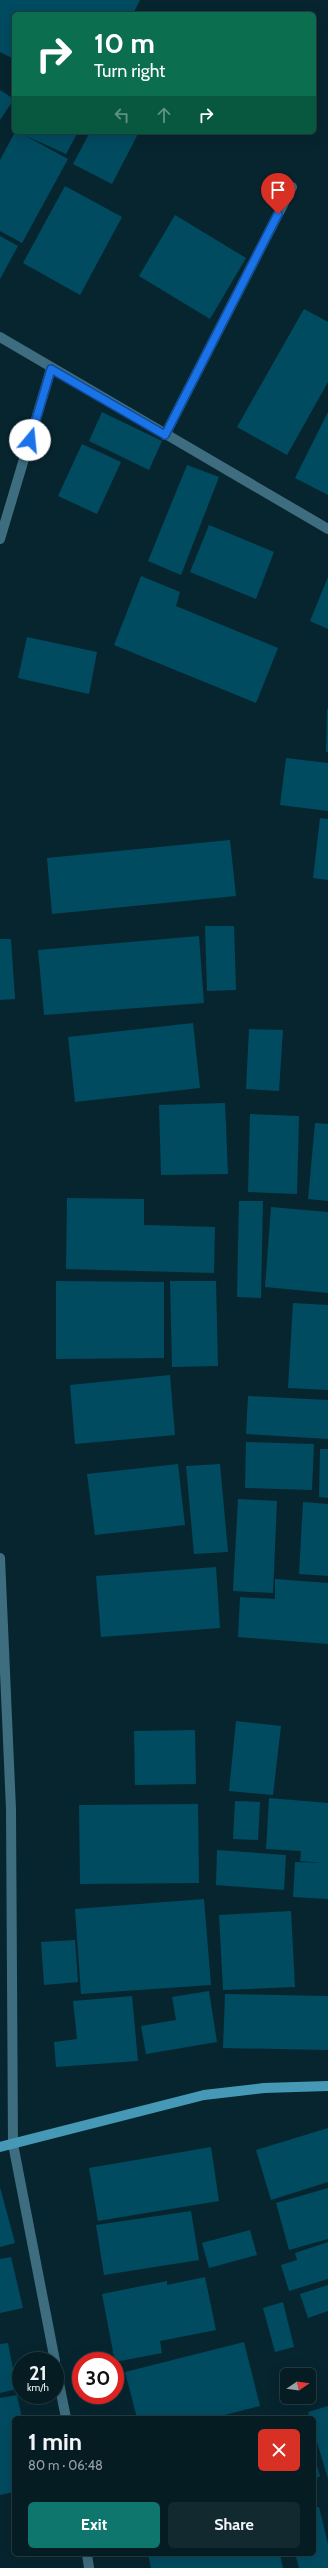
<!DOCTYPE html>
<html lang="en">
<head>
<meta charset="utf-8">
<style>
	body { margin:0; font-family:Cabin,sans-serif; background:#132930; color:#f1f3f6; height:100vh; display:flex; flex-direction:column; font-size:15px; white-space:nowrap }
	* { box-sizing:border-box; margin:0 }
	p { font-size:13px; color:#97a1a6 }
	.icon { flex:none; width:22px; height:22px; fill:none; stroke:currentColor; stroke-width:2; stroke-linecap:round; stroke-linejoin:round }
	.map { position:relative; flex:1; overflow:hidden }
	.side { position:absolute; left:12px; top:2416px; width:304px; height:140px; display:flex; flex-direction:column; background:#051c23; border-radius:6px; box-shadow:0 4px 16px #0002,0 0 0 1px #263a41 }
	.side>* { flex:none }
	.banner { position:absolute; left:12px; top:12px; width:304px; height:122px; border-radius:6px; box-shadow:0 4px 16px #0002,0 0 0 1px #263a41; background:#0b6e4f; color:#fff; overflow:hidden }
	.needle { width:26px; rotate:77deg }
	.tools { position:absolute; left:280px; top:2368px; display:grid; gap:8px }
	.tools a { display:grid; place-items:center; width:36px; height:36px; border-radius:6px; background:#051c23; box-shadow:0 4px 16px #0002,0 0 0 1px #263a41; font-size:20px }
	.speed { position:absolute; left:12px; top:2352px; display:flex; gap:8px; font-size:20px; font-weight:700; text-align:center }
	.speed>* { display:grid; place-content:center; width:52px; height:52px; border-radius:50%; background:#051c23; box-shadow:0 4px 16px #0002,0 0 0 1px #263a41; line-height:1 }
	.speed small { font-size:10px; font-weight:400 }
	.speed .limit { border:6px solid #d22; background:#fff; color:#111 }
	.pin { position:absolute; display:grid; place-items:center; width:34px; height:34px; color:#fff; margin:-41px -17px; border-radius:50% 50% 50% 0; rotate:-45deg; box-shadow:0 0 4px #0007 }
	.pin .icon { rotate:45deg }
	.me { position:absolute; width:44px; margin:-22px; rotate:17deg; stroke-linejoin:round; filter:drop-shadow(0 0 3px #0008) }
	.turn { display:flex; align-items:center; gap:14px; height:84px; padding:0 16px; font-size:18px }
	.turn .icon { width:52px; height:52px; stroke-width:2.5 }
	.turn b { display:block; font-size:28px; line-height:34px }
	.lanes { display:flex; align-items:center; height:38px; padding:0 16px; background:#0003; justify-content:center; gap:20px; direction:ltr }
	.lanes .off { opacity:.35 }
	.round { display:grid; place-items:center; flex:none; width:42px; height:42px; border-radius:6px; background:#132930 }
	.overview { display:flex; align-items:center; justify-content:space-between; height:68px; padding:0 16px }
	h1 { font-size:24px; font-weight:700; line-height:30px }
	.primary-button { display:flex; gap:8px; margin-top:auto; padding:8px 16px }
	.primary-button a { flex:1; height:46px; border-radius:6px; background:#0f766e; color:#fff; font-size:16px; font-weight:700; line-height:46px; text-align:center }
	.primary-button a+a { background:#132930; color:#f1f3f6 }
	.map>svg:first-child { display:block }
</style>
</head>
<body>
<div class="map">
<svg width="328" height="2568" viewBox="0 0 328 2568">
	<rect width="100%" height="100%" fill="#07252f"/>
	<g fill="#004b60">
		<path d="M0,0H140L133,14H14V59L0,52Z"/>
		<path d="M0,90L14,99L0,120Z"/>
		<path d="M15,132H78L66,154L24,135L68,159L22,243L0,231V160Z"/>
		<path d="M90,132H139L112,184L73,164Z"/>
		<path d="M65,186L122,217L80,295L23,263Z"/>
		<path d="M175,215L246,258L210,319L139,276Z"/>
		<path d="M0,236L18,246L0,279Z"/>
		<path d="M304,309L328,322V382L287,455L237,427Z"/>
		<path d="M102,412L162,441L149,470L89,441Z"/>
		<path d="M328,412V495L295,478Z"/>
		<path d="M82,444L121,462L97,514L58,496Z"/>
		<path d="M187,465L219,477L181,575L148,561Z"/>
		<path d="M209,525L274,552L256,599L190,572Z"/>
		<path d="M141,576L180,592L176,606L278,648L256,703L114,645Z"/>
		<path d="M328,577V629L310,621Z"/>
		<path d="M27,637L97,652L89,694L18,678Z"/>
		<path d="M327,709H328V752H326Z"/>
		<path d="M286,758L328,763V811L280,805Z"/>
		<path d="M320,818L328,819V880L313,878Z"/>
		<path d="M230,840L236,896L52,914L47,858Z"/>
		<path d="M205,926H234L236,990L207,991Z"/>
		<path d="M199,936L204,1003L44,1015L38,950Z"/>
		<path d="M0,939H11L15,999L0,1000Z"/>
		<path d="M193,1023L200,1088L75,1102L68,1037Z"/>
		<path d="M249,1029L283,1030L279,1091L246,1089Z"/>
		<path d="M225,1103L228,1174L161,1175L159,1105Z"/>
		<path d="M250,1114L299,1116L297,1194L248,1192Z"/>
		<path d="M315,1123L328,1124V1201L308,1199Z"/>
		<path d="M67,1198L144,1199V1225L215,1227L214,1273L66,1269Z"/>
		<path d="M239,1201H263L261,1298L237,1297Z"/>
		<path d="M271,1207L328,1212V1293L265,1287Z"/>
		<path d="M56,1281L164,1282V1358L56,1359Z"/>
		<path d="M170,1281H216L218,1366L172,1367Z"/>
		<path d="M293,1303L328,1305V1390L288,1388Z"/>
		<path d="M170,1375L175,1435L75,1444L70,1385Z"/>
		<path d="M248,1396L328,1400V1439L246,1434Z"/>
		<path d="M246,1442L314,1444L312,1490L245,1488Z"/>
		<path d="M320,1449H328V1498L319,1497Z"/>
		<path d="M178,1464L185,1525L95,1535L87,1474Z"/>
		<path d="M220,1464L228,1552L194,1554L186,1466Z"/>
		<path d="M238,1499L277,1501L273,1593L233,1591Z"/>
		<path d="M303,1502L328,1504V1576L299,1574Z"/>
		<path d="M216,1567L220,1628L101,1637L96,1576Z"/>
		<path d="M275,1579L328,1583V1644L238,1637L240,1597L275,1599Z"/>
		<path d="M236,1721L281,1726L273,1795L229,1791Z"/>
		<path d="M195,1730L196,1784L135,1785L134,1731Z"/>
		<path d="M269,1798L328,1803V1899L293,1897L295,1862L322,1863L300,1861L301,1851L266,1849Z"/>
		<path d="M235,1801L260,1802L258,1840L233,1839Z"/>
		<path d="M198,1804L199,1883L80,1884L79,1805Z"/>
		<path d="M217,1850L286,1855L284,1890L216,1885Z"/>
		<path d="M204,1899L211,1985L81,1994L75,1909Z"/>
		<path d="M291,1911L295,1987L223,1990L219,1915Z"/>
		<path d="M75,1940L78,1982L44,1985L41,1942Z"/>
		<path d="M209,1991L217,2042L146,2054L141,2026L176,2020L172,1997Z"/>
		<path d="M225,1994L328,1996V2050L223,2048Z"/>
		<path d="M132,1996L138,2061L56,2067L54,2042L77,2039L73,2001Z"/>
		<path d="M328,2128V2182L271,2200L256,2150Z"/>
		<path d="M211,2147L219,2201L98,2221L89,2168Z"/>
		<path d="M0,2187L15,2243L0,2247Z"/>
		<path d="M328,2188V2239L289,2250L276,2203Z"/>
		<path d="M191,2211L199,2260L104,2275L96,2225Z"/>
		<path d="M250,2230L257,2255L209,2268L202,2243Z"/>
		<path d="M328,2242V2279L289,2291L281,2265L297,2260L295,2253Z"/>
		<path d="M11,2257L23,2308L0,2313V2259Z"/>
		<path d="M205,2277L216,2330L160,2341L162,2353L115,2362L102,2294L167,2281V2285Z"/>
		<path d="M328,2285V2311L308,2318L300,2294Z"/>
		<path d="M283,2302L294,2347L275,2352L263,2308Z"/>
		<path d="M244,2342L260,2406L213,2418H137L125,2372Z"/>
		<path d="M8,2343L17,2389L0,2393V2344Z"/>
		<path d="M17,2395L22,2418H14V2492L0,2495V2398Z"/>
		<path d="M328,2406V2479L314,2432V2418H310L308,2412Z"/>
		<path d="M314,2456L320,2476L314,2480Z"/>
		<path d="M319,2507L328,2544V2568H299L295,2554H314V2508Z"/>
		<path d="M148,2554H280L283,2568H151Z"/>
	</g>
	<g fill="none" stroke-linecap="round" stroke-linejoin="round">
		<path stroke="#3d6d7f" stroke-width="10" d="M165,435L292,187"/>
		<g stroke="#3d6d7f" stroke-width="10">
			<path d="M0,337L328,529"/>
			<path d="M0,539L51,369"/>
			<path d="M0,1558L11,1809L13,2144L55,2361"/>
			<path d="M55,2363L66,2418"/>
			<path d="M87,2554L89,2568"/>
		</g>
		<path stroke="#4699b6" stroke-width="10" d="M0,2147L204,2095L264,2088L328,2086"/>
	</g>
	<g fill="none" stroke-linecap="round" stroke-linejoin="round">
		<g stroke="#114b97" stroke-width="10">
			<path id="route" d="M30,440L51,369L165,435L278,214"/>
		</g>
		<use href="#route" stroke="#1a73e8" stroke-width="7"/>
	</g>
</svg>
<div class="tools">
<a><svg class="needle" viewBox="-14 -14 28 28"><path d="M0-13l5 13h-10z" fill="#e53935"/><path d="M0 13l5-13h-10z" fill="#97a1a6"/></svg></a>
</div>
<div class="speed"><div>21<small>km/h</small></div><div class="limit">30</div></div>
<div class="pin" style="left:278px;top:214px;background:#d93025"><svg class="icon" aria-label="arrive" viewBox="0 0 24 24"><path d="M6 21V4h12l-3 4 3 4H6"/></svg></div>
<svg class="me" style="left:30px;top:440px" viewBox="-20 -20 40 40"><circle r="19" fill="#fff"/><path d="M0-13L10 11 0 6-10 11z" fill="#1a73e8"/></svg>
<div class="banner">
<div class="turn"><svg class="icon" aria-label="right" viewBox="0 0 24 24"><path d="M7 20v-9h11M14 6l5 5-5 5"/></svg><div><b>10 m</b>Turn right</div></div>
<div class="lanes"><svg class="icon off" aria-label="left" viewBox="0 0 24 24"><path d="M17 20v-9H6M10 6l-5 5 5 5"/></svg><svg class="icon off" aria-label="ahead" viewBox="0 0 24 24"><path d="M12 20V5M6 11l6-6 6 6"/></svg><svg class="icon" aria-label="right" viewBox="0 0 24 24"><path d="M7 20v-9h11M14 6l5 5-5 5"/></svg></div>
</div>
<section class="side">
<div class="overview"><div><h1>1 min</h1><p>80 m · 06:48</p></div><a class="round" style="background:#d93025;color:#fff"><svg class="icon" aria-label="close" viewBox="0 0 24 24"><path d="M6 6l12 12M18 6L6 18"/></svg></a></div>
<div class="primary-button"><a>Exit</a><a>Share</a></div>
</section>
</div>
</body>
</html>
